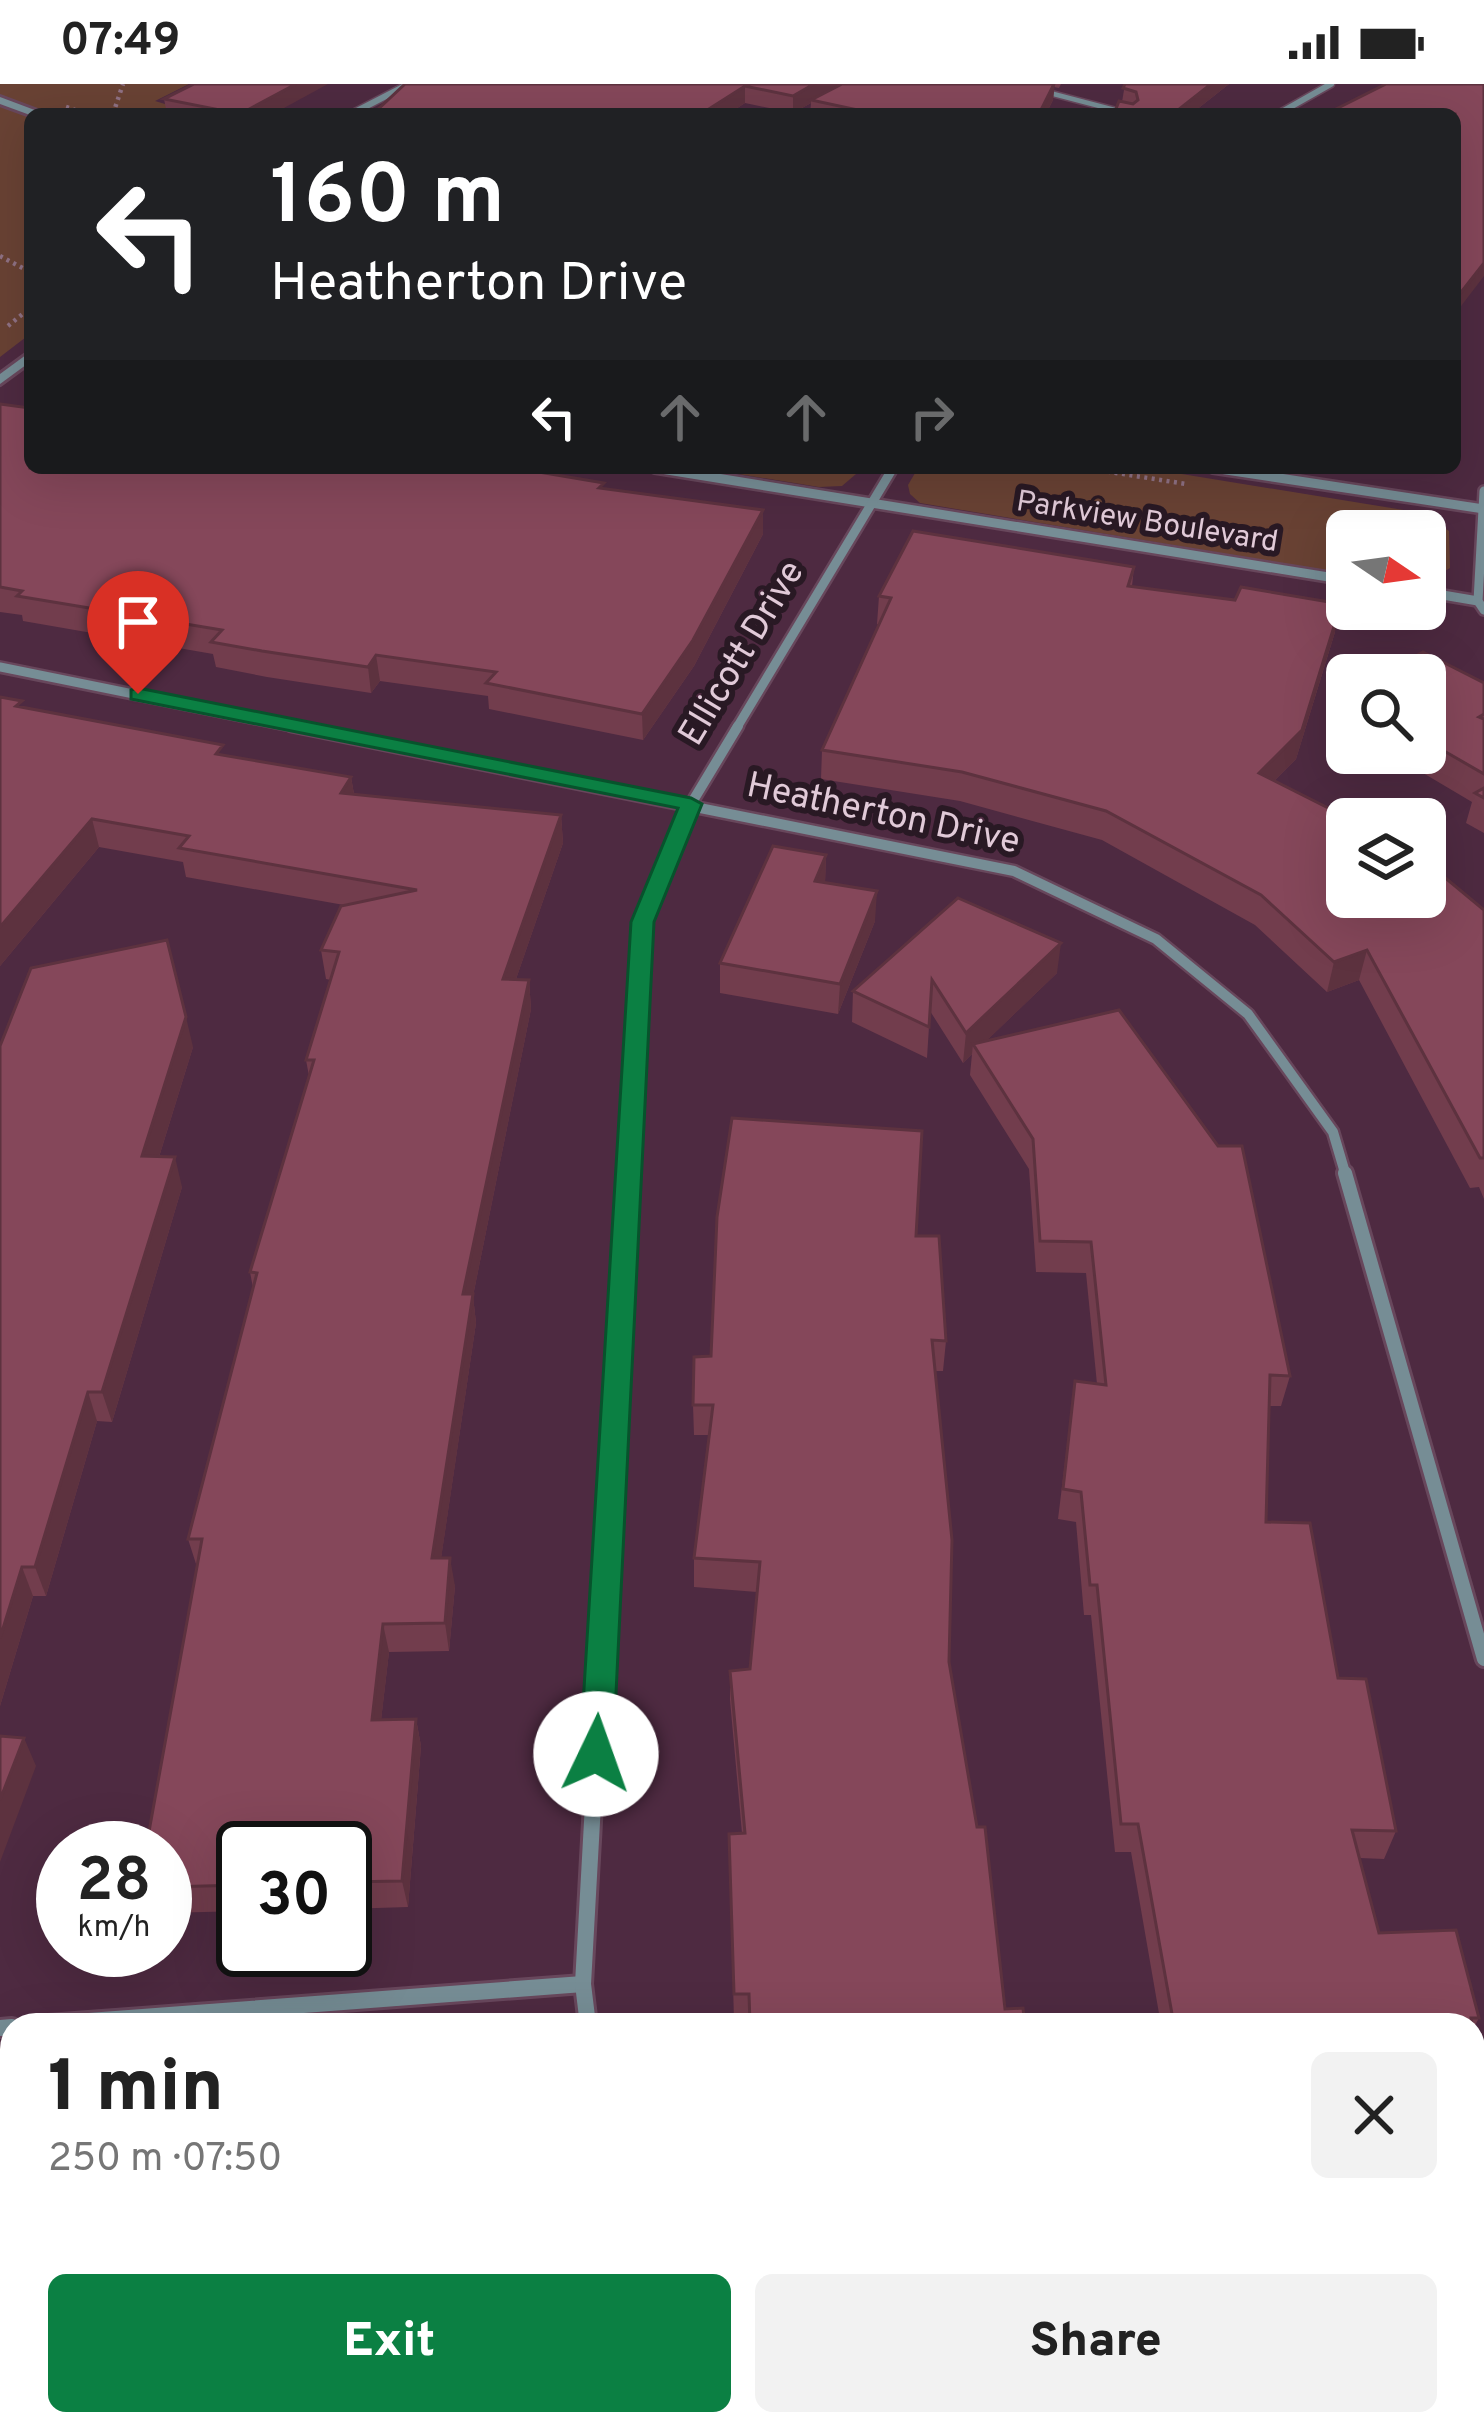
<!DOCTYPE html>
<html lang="en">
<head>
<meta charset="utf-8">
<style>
	body { margin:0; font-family:Overpass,sans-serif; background:#f2f2f2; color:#222; height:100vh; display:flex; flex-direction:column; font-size:45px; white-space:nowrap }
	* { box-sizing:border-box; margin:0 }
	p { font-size:39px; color:#767676 }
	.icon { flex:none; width:66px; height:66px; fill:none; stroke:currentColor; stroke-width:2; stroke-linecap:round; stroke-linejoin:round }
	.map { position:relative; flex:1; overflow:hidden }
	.drawer { position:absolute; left:0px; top:1929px; width:1485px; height:423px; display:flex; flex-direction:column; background:#fff; border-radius:36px 36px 0 0; box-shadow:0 12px 48px #0002 }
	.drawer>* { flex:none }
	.guide { position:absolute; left:24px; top:24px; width:1437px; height:366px; border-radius:18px; box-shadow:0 12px 48px #0002; background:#202124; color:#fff; overflow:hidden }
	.needle { width:78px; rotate:103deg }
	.controls { position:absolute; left:1326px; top:426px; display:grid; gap:24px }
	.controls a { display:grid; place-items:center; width:120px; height:120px; border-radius:18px; background:#fff; box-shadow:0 12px 48px #0002; font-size:60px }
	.speed { position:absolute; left:36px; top:1737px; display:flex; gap:24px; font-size:60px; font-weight:700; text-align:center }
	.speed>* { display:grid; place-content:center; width:156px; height:156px; border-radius:50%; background:#fff; box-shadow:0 12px 48px #0002; line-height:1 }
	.speed small { font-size:30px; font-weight:400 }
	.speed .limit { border:6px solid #111; border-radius:18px; background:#fff; color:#111 }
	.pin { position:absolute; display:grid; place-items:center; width:102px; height:102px; color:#fff; margin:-123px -51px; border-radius:50% 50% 50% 0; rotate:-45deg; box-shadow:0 0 12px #0007 }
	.pin .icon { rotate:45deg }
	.me { position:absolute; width:132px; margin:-66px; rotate:3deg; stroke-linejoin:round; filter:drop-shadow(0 0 9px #0008) }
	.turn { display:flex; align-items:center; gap:42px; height:252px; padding:0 48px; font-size:54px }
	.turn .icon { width:156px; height:156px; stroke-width:2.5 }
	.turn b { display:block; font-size:84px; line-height:102px }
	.lanes { display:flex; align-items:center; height:114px; padding:0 48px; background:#0003; justify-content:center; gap:60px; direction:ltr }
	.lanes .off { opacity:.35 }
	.round { display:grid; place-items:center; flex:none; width:126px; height:126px; border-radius:18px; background:#f2f2f2 }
	.overview { display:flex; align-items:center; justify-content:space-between; height:204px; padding:0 48px }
	h1 { font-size:72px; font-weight:800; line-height:90px }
	.button { display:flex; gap:24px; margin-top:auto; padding:24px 48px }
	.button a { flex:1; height:138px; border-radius:18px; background:#0b8043; color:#fff; font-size:48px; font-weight:800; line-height:138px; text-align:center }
	.button a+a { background:#f2f2f2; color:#222 }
	.status { display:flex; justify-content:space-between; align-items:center; height:84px; padding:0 60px; background:#fff; direction:ltr }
	.status svg { height:33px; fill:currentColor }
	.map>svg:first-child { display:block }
</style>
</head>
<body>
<div class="status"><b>07:49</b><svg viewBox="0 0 49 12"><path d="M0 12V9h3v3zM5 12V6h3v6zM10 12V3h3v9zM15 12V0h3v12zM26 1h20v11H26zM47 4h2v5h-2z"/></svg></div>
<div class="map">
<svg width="1484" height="2350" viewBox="0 0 1484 2350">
	<rect width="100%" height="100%" fill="#4e2a41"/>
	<g fill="#694234">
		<path d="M0,0H189L155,17L198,30H30V250L0,273Z"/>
		<path d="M701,384H863L842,402L819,403Z"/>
		<path d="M918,384H1145L1422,429L1449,447L1450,484L1425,499V447H1347V490L920,419L910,410L908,401Z"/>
	</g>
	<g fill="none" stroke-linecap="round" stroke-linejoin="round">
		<g stroke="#68475c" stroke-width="8">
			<path id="service" d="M1046,8L1130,30"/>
		</g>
		<g stroke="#68475c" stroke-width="9">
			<g id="minor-far4">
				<path d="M351,30L409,0"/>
				<path d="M1278,30L1331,0"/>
			</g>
		</g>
		<g stroke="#68475c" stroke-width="14">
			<g id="minor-far3">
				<path d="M655,384L1347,496"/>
				<path d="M1213,384L1484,425"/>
				<path d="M1484,407L1478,517L1484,526"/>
				<path d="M1425,508L1478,517"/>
				<path d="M0,583L306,645"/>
				<path d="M736,645L893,384"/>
			</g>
		</g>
		<g stroke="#68475c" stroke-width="15">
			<g id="minor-far2">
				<path d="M291,642L1014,787L1156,855L1248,930L1333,1048L1346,1092"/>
				<path d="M628,1092L642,838L691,720L738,642"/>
			</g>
		</g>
		<g stroke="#68475c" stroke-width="20">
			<g id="minor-far1">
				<path d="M1345,1089L1484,1575"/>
				<path d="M597,1651L628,1089"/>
			</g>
		</g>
		<g stroke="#68475c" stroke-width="22">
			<g id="minor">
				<path d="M35,1941L583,1900"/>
				<path d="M588,1941L583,1900L597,1648"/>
				<path d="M0,1944L12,1943"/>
				<path d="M630,2340L631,2350"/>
			</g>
		</g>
		<g stroke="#68475c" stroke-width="6">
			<g id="tertiary">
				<path d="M0,13L40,28L41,30L30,31L0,20Z"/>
				<path d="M30,268V278L0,300V290Z"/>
			</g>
		</g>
		<g stroke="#8f7184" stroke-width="4.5" stroke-dasharray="3 4.5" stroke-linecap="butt">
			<path d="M66,23L87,30"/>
			<path d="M113,30L123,0"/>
			<path d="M0,172L30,188"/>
			<path d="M8,242L30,224"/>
			<path d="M1085,384L1186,400"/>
		</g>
		<use href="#service" stroke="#768d95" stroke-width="4.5"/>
		<use href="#minor-far4" stroke="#768d95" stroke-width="6"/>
		<use href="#minor-far3" stroke="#768d95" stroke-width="9"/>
		<use href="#minor-far2" stroke="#768d95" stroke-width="10"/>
		<use href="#minor-far1" stroke="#768d95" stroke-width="14"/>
		<use href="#minor" stroke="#768d95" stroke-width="16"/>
		<use href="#tertiary" fill="#768d95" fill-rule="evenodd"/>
	</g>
	<g fill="#723d4d">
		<path d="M405,0H1061L1059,4L1054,3L1053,16L1046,30H810L811,19L793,29L745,19L728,30H373Z"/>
		<path d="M1125,0H1229L1191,30L1122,18Z"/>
		<path d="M164,15L273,30H167Z"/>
		<path d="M0,320L30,384L604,405L763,426V450L694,582L643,656L489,625L488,612L380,597L371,609L267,593L216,583L213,570L23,537L22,531L0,528Z"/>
		<path d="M1134,483L1132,502L1335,548L1296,675L1274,697L1484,826V1115L1479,1103L1470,1104L1359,896L1327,908L1255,841L1102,756L960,717L821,695L822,666L879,541L877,540L879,512Z"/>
		<path d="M1425,591L1484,599V749L1466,739L1472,718L1418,686L1414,689L1378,669H1425Z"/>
		<path d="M1347,612V653L1333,645L1339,616Z"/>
		<path d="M0,613L24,624L225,672L351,693L354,710L561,731L563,759L516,895L529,896L531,925L473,1212L476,1239L441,1474L455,1502L449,1567L389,1568L381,1636L416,1635L421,1662L408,1823L345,1825V1764H243V1827L165,1829V1764L197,1483L188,1455L253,1204L250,1188L309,992L306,976L331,896L326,895L321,866L344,821L186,793L183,778L99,763L0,882Z"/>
		<path d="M826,771L825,798L875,837L838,930L720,909V879Z"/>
		<path d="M958,814L1057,889L986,957L1290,1292L1281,1322H1269L1266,1438L1338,1594L1396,1747L1384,1775L1360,1774L1379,1849L1479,1934L1473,1945L1484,2350H1293L1291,2340H1473V1941H1161L1131,1768H1115L1091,1531H1084L1076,1438L1058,1435L1075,1297L1097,1300L1086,1189L1036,1188L1029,1085L970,991L972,970L963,979L930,927L927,974L852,938L853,907Z"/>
		<path d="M0,962L193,963L159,1073L182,1103L112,1338L97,1337L46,1512H33L0,1622Z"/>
		<path d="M916,1152L946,1257L943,1287H935L949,1578L1005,1925L1025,1941H749V1936L734,1937L729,1750L742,1749L730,1616V1587L750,1585L757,1508L694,1503V1474L709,1351H694L693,1321L711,1272Z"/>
	</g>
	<g fill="#5d323f">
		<path d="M296,0H328L273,30H240Z"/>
		<path d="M814,0H843L811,16V19L793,29V12Z"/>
		<path d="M1055,0L1053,16L1046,30H1039Z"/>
		<path d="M1211,0H1229L1191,30H1173Z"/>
		<path d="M745,2V19L728,30H701Z"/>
		<path d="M1484,179V192L1455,230V216Z"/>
		<path d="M763,426V450L694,582L643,656L642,630Z"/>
		<path d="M1341,520L1335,548L1296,675L1253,718L1259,689Z"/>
		<path d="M376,571L380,597L371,609L368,583Z"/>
		<path d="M1419,669H1422L1418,686L1414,689Z"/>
		<path d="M351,693L356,722L341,709Z"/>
		<path d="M561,731L563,759L506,924L503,895Z"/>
		<path d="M92,735L99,763L0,882V843Z"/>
		<path d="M826,771L825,801L815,797Z"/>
		<path d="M877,807L875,837L838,930L840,900Z"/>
		<path d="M1061,859L1057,889L977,966L973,960L972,970L963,979L966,949Z"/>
		<path d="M1367,866L1359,896L1327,908L1334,878Z"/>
		<path d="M529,896L531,925L473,1212L476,1239L437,1502L432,1474L463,1210Z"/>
		<path d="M186,933L193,963L150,1102L142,1072Z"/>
		<path d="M175,1073L182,1103L112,1338L102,1308Z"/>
		<path d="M88,1308L97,1337L46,1512L35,1483Z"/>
		<path d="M450,1474L455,1502L449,1567L445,1539Z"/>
		<path d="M22,1483L33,1512L0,1622V1554Z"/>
		<path d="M383,1540L389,1568L378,1663L372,1636Z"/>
		<path d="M416,1635L421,1662L408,1823L402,1797Z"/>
		<path d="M24,1654L36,1682L0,1778V1716Z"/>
		<path d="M12,2137V2247L0,2319V2205Z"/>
		<path d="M424,2340H430L431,2350H424Z"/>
	</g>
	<g fill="#85475a" stroke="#5d323f" stroke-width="3">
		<path d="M194,0H296L240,30L164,15Z"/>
		<path d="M405,0H814L793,12L745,2L701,30H373Z"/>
		<path d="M842,0H1054L1039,30H853L858,26L811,16Z"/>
		<path d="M1125,0H1211L1173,30H1114L1119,17L1133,20L1138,16L1136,8L1123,4Z"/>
		<path d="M1386,0H1484V179L1455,216V30H1326Z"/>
		<path d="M0,320L30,324V384H515L604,399L599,404L763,426L693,556L642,630L486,599L496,588L376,571L368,583L262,567L211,558L222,546L17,512L22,507L0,503Z"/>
		<path d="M913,447L1134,483L1128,502L1235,516L1241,503L1341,520L1302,646L1259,689L1350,735H1347V813H1425V777L1484,826V1074H1480L1367,866L1334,878L1261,811L1106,727L962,688L822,666L891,514L879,512Z"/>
		<path d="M1423,568L1484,599V630L1479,633L1484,635V690L1425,656V591H1383Z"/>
		<path d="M0,613L22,617L16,622L223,661L216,670L351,693L341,709L561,731L503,895L529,896L463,1210H473L432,1474H450L445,1539L383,1540L372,1636L416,1635L402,1797L345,1798V1764H243V1801L165,1803V1764H146L202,1455H188L257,1189L250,1188L314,976H306L339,868L321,866L341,822L417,806L179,764L189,752L92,735L0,843Z"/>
		<path d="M1484,704V714L1475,709Z"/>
		<path d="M773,762L826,771L815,797L877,807L840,900L720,879Z"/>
		<path d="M958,814L1061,859L966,949L932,896L929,943L853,907Z"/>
		<path d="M167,856L186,933L142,1072L175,1073L102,1308H88L35,1483H22L0,1554V962L31,884Z"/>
		<path d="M1119,926L1218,1062H1242L1290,1292L1270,1291L1266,1438L1310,1439L1338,1594L1366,1595L1396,1747L1352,1746L1379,1849L1456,1846L1479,1934H1471L1472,1941H1174L1138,1740H1121L1097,1501H1090L1081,1408L1063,1405L1075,1297L1106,1301L1091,1158L1040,1157L1033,1055L973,960Z"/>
		<path d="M732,1034L922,1047L916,1152H939L946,1257L932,1256L952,1456L949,1578L977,1743H985L1005,1925L1023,1924L1025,1941H750L749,1910H734L729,1750L745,1749L730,1587L750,1585L760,1478L694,1474L713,1321H693L694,1273L711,1272L717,1133Z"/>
		<path d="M0,1652L24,1654L0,1716Z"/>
		<path d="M1473,1943L1484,1983V2350H1310L1307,2340H1473Z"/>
		<path d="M12,2090V2137L0,2205V2091Z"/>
		<rect x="90" y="2340" width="334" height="10"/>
		<path d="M799,2340H1099L1101,2350H800Z"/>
	</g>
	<path fill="#0b8043" stroke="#07532c" stroke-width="3" d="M138,604L691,714L702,720L654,838L613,1670L608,1680L596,1684L584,1680L580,1670L631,838L678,724L131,615V606Z"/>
	<g text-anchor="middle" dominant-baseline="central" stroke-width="12" stroke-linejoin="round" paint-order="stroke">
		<g font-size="30" fill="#e1cad8" stroke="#291924">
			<text transform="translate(1147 439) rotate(9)">Parkview Boulevard</text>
		</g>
		<g font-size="36" fill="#e1cad8" stroke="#291924">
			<text transform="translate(743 570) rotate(-59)">Ellicott Drive</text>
			<text transform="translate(883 731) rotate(12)">Heatherton Drive</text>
		</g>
	</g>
</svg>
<div class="controls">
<a><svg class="needle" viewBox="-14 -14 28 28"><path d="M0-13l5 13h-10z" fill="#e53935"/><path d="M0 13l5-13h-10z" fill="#767676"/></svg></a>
<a><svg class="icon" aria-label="search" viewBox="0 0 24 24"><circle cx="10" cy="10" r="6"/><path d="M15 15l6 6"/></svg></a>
<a><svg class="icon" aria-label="layers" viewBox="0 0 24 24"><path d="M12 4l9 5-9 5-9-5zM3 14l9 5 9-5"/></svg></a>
</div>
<div class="speed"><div>28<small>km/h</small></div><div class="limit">30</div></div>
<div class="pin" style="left:138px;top:610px;background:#d93025"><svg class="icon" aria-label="arrive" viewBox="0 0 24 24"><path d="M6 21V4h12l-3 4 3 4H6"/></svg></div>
<svg class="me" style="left:596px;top:1670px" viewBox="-20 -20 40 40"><circle r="19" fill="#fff"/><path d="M0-13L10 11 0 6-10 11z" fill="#0b8043"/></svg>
<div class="guide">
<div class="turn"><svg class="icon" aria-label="left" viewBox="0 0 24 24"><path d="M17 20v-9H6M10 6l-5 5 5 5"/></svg><div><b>160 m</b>Heatherton Drive</div></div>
<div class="lanes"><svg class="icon" aria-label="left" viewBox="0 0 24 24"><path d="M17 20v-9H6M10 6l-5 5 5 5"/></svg><svg class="icon off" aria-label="ahead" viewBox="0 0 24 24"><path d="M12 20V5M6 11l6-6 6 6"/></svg><svg class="icon off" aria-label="ahead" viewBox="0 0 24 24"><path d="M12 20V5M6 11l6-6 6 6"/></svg><svg class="icon off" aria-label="right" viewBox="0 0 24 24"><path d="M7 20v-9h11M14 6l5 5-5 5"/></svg></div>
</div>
<section class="drawer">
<div class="overview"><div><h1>1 min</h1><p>250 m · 07:50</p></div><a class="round"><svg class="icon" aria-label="close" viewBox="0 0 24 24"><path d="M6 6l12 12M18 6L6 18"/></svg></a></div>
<div class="button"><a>Exit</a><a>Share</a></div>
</section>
</div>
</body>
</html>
